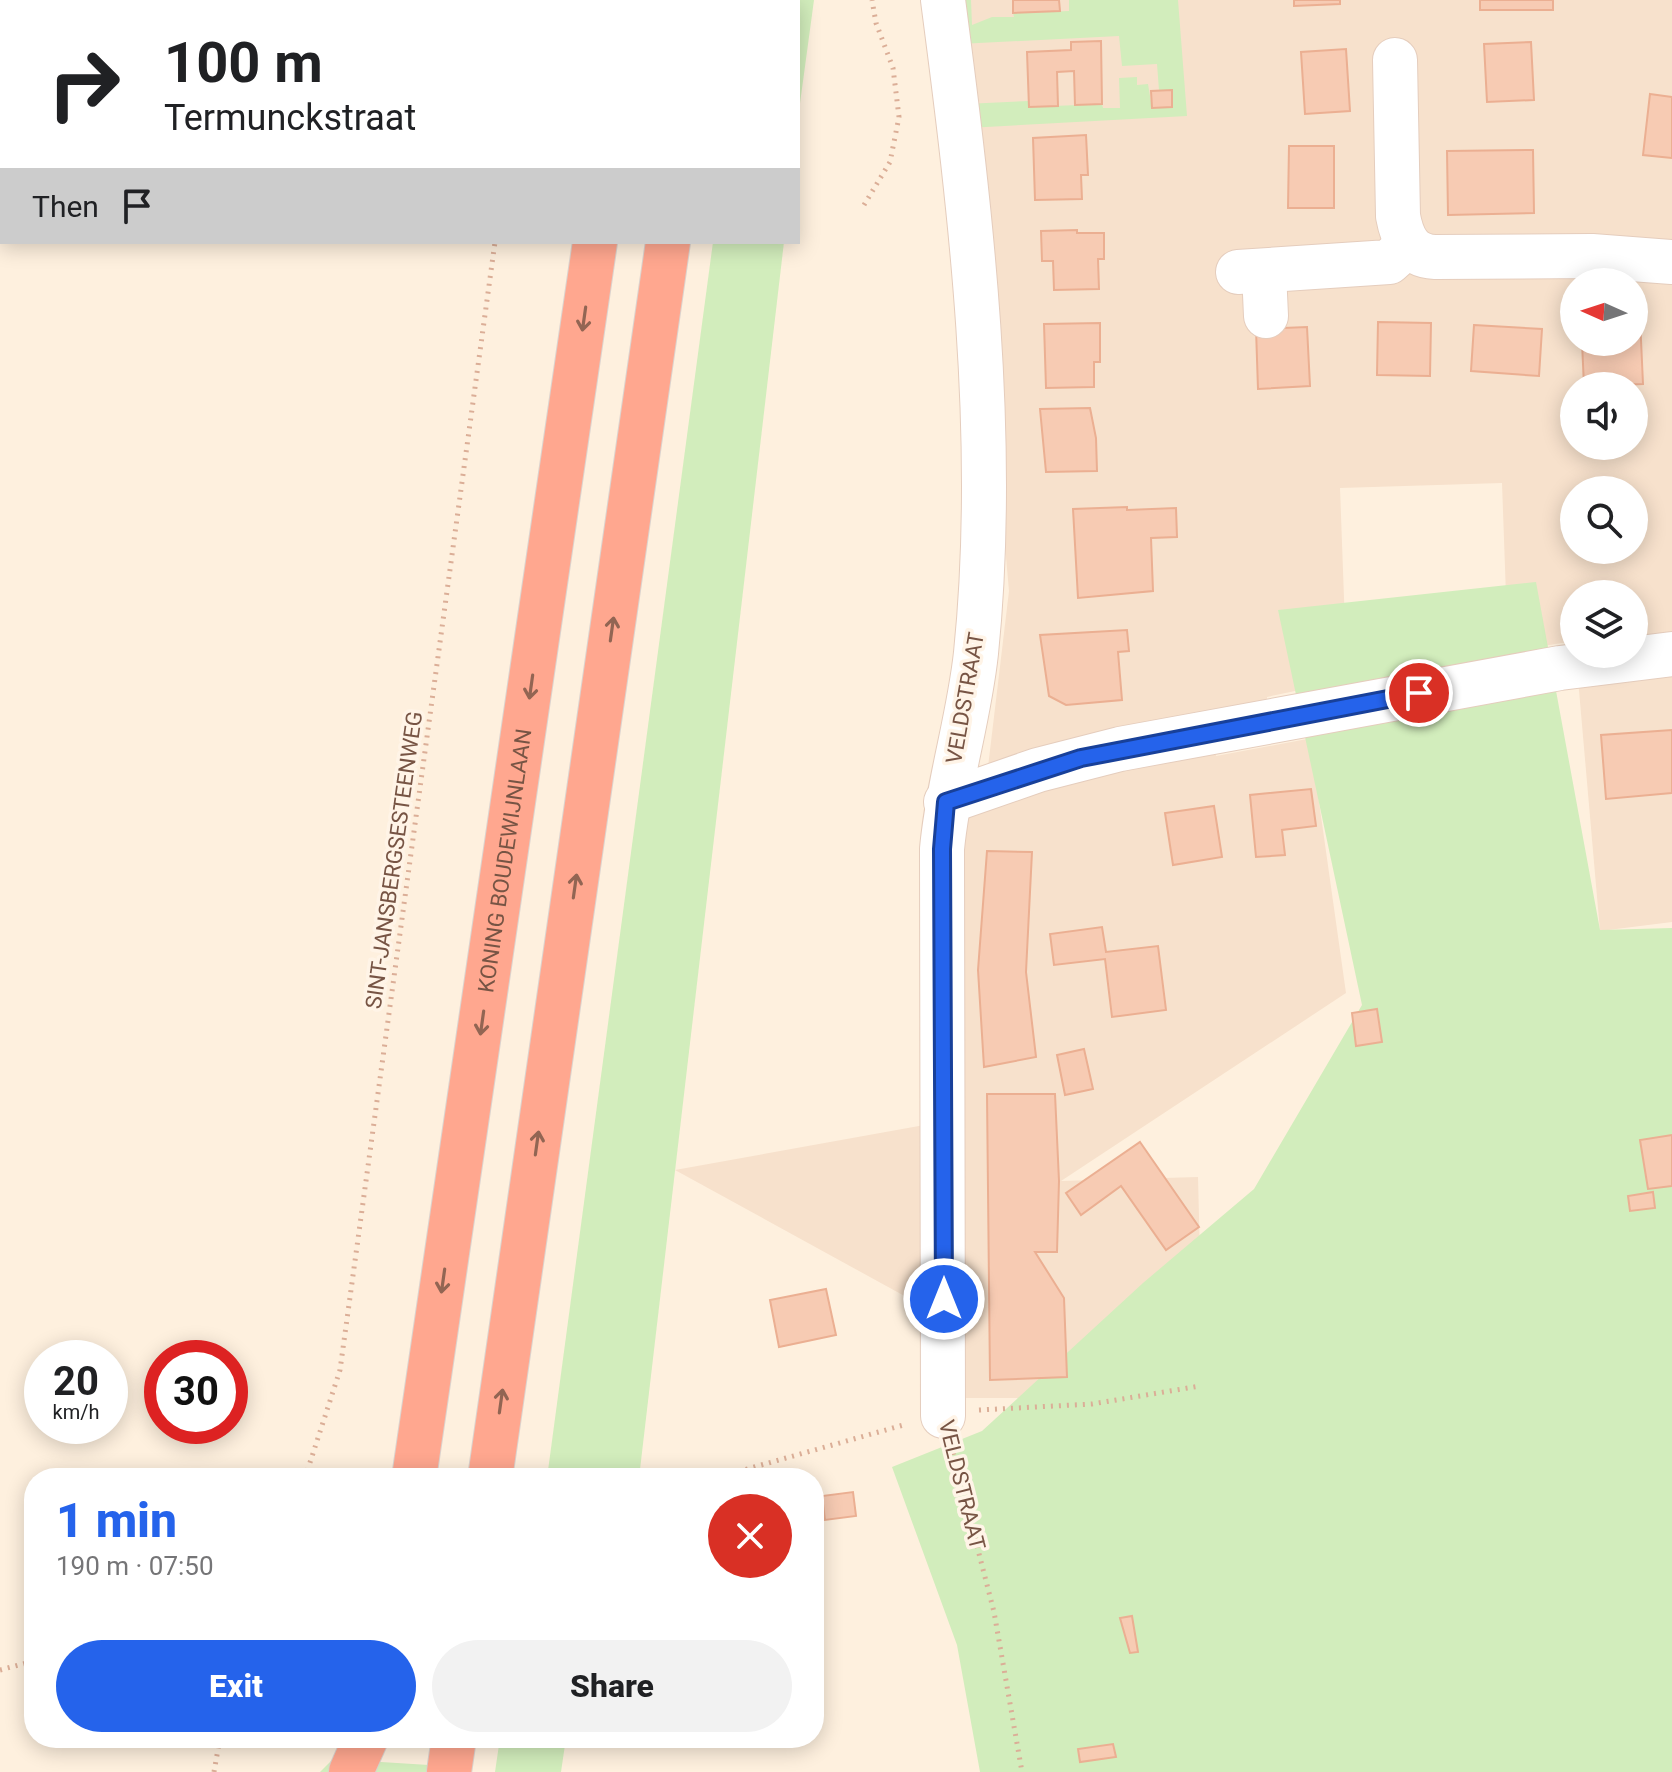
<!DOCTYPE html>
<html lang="en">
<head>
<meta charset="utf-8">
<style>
	body { margin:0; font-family:Roboto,sans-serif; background:#f2f2f2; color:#202124; height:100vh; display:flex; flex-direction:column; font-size:30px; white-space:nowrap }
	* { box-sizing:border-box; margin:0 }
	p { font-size:26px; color:#757577 }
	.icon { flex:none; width:44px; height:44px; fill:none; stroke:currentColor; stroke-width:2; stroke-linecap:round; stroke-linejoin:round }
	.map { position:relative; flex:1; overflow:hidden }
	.side { position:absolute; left:24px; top:1468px; width:800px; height:280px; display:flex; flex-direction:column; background:#fff; border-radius:32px; box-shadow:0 4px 20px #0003 }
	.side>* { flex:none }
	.hud { position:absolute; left:0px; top:0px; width:800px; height:244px; box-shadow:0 4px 20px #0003; background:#fff; color:#202124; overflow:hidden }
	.needle { width:52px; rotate:273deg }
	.controls { position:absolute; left:1560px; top:268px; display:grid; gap:16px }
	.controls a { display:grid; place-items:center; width:88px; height:88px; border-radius:50%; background:#fff; box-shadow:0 4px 20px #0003; font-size:40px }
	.speed { position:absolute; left:24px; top:1340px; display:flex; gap:16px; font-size:40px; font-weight:700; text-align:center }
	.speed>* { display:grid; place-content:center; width:104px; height:104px; border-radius:50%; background:#fff; box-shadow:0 4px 20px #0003; line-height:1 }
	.speed small { font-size:20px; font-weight:400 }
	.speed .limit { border:12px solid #d22; background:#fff; color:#111 }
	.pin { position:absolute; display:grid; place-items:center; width:68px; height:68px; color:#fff; margin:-34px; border:4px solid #fff; border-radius:50%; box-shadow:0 2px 8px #0007 }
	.me { position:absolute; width:88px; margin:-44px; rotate:0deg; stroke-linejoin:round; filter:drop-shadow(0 0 6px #0008) }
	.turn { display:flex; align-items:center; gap:28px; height:168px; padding:0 32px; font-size:36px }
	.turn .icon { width:104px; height:104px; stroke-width:2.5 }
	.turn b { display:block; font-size:56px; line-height:68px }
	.then { display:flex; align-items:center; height:76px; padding:0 32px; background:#0003; gap:16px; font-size:30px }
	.round { display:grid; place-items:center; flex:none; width:84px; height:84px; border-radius:42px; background:#f2f2f2 }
	.head { display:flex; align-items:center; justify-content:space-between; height:136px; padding:0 32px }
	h1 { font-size:48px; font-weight:800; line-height:60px; color:#2563eb }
	.cta { display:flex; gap:16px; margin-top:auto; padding:16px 32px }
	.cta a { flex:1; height:92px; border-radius:48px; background:#2563eb; color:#fff; font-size:32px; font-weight:800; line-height:92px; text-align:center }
	.cta a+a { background:#f2f2f2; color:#202124 }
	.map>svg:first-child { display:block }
</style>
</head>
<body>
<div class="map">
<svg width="1672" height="1772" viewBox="0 0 1672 1772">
	<rect width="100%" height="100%" fill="#fef0de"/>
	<g fill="#f7e1cc" fill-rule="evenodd">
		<path d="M957,0H1672V638L1634,641V594H1574V641L1508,652L1502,483L1340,488L1347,680L1267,697V708L1209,718L1216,756L1307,739L1308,724L1346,993L1061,1181L1198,1177L1203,1377L1049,1398H960L961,1327L675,1170L930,1124L955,820L983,809L1009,591ZM1574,282H1634V342H1574ZM1574,386H1634V446H1574ZM1574,490H1634V550H1574Z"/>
		<path d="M1672,667V922L1600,931L1578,679Z"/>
	</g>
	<g fill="#d2edbc">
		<path d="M745,0H814L798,118V2Z"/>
		<path d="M957,0H971L972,25L992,17H1014L1013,13L1069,11V0H1178L1187,116L968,128L965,104L1029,101V107L1102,104L1103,108H1120L1119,78L1137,77V85L1148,84L1152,108L1172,107V90H1159L1157,64L1122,66L1119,36L959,44Z"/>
		<path d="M713,242H784L639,1478H547Z"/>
		<path d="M1536,582L1600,930L1672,928V1772H980L957,1645L892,1467L982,1431L1143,1283L1254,1189L1362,1005L1278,610Z"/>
		<path d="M500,1738H566L561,1772H495Z"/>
		<path d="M333,1759L429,1765V1772H320Z"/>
	</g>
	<g fill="#f7cbb3" stroke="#ebaf92" stroke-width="2">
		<path d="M1013,0H1059L1060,11L1013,13Z"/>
		<path d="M1294,0H1340V4L1294,6Z"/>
		<rect x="1480" y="0" width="73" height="10"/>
		<path d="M1101,41L1102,104L1075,105L1074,71L1057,72L1058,106L1029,107L1027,52L1071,50V42Z"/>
		<path d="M1531,42L1534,100L1487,102L1484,44Z"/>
		<path d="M1346,49L1350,111L1305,114L1301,52Z"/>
		<path d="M1172,90V107L1152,108L1151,91Z"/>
		<path d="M1650,94L1672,97V158L1643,155Z"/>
		<path d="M1086,135L1088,175H1081L1082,199L1035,200L1033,138Z"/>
		<path d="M1289,146H1334V208H1288Z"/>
		<path d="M1533,150L1534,213L1448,215L1447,151Z"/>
		<path d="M1077,230V233H1104V259H1098L1099,289L1054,290L1053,261H1042L1041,231Z"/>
		<path d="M1634,318H1640L1643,384L1584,386L1582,342H1634Z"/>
		<path d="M1378,322L1431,323L1430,376L1377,375Z"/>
		<path d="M1100,323V362H1094V387L1046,388L1044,324Z"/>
		<path d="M1474,325L1542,329L1539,376L1471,371Z"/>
		<path d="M1307,327L1310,386L1258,389L1256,329Z"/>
		<path d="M1090,408L1096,438L1097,471L1046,472L1040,409Z"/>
		<path d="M1127,507V510L1176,508L1177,537L1151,538L1153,591L1078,598L1073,509Z"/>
		<path d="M1127,630L1129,651L1118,652L1122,700L1066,705L1049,696L1040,635Z"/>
		<path d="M1672,730V793L1606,799L1601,735Z"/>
		<path d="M1311,789L1316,826L1282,830L1285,855L1256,857L1250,795Z"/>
		<path d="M1214,806L1222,857L1173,865L1165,813Z"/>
		<path d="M987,851L1032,852L1026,972L1036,1057L984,1067L978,970Z"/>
		<path d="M1102,927L1106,952L1158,946L1166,1010L1112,1017L1105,959L1054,965L1050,934Z"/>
		<path d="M1377,1009L1382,1042L1356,1046L1352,1013Z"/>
		<path d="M1084,1049L1093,1089L1065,1095L1057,1055Z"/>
		<path d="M987,1094H1055L1059,1181L1057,1252H1035L1064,1298L1067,1377L990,1380Z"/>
		<path d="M1672,1135V1186L1648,1189L1640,1140Z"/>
		<path d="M1140,1142L1199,1227L1166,1250L1121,1186L1081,1215L1066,1193Z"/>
		<path d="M1653,1192L1655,1208L1630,1211L1628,1196Z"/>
		<path d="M826,1289L836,1335L779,1347L770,1300Z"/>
		<path d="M853,1492L856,1516L825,1520L822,1496Z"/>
		<path d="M1132,1616L1138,1652L1130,1653L1120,1618Z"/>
		<path d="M1113,1744L1116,1757L1080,1762L1078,1749Z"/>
	</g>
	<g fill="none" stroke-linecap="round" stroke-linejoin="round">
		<g stroke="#e5cdbd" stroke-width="46">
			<g id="minor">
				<path d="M943,0C971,213 998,438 976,653C969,719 948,783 942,849L943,1416"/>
				<path d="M1395,60L1398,216C1402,238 1410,256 1435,257L1592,256L1672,262"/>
				<path d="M1238,272L1389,262L1408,245"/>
				<path d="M1264,272L1266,316"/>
				<path d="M946,802L1038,770L1120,749L1560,668L1672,654"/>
			</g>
		</g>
		<g stroke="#dcd3ce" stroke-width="46">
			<g id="highway">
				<path d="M630,2V0"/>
				<path d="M703,2V0"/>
				<path id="s1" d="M414,1478L595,242"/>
				<path d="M490,1478L668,242"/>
				<path d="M351,1772L366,1738"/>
				<path d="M449,1772L454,1738"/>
			</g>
		</g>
		<g stroke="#dbae97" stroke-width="5" stroke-dasharray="2 6" stroke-linecap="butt">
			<path d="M486,2L496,0"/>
			<path d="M519,2V0"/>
			<path d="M0,104H2"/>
			<path d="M864,205L890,162L899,117L893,68L876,23L872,0"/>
			<path d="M979,1410L1092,1404L1200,1386"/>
			<path d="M953,1453L994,1612L1022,1772"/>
			<path d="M305,1478L340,1370L495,242"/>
			<path d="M715,1478L907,1424"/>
			<path d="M0,1670L34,1661"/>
			<path d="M214,1772L220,1738"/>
		</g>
		<use href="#minor" stroke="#fff" stroke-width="44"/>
		<use href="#highway" stroke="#ffa78f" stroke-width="44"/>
	</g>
	<defs><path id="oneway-shaft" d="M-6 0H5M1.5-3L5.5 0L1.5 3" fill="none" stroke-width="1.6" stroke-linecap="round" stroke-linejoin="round" transform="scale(2)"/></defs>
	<g stroke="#926553">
		<use href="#oneway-shaft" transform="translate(584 319) rotate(98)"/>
		<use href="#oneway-shaft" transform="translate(612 629) rotate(-82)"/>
		<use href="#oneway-shaft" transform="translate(531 687) rotate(98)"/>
		<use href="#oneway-shaft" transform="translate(575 886) rotate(-82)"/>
		<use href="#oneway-shaft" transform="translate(482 1023) rotate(98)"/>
		<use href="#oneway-shaft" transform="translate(537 1143) rotate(-82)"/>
		<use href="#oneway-shaft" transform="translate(443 1281) rotate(98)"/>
		<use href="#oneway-shaft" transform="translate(501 1401) rotate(-82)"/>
	</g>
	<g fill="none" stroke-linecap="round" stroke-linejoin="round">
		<g stroke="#184099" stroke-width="20">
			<path id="route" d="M944,1299L942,849L946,802L1081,758L1419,693"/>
		</g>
		<use href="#route" stroke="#2563eb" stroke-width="14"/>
	</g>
	<g text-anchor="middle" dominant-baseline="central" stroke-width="7" stroke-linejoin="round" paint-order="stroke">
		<g font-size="22" fill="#775444" stroke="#fff4e7">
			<text transform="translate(965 698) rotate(-80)">VELDSTRAAT</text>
			<text transform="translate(394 860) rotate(-82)">SINT-JANSBERGSESTEENWEG</text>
			<text stroke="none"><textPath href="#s1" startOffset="624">KONING BOUDEWIJNLAAN</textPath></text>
			<text transform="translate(962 1485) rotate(76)">VELDSTRAAT</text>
		</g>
	</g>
</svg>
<div class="controls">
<a><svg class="needle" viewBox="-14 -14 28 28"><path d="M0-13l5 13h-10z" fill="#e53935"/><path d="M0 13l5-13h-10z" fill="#757577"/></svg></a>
<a><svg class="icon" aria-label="sound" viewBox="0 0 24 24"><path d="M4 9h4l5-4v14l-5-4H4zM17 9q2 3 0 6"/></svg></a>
<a><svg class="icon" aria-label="search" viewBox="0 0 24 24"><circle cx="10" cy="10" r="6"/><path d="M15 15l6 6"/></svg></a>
<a><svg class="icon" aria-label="layers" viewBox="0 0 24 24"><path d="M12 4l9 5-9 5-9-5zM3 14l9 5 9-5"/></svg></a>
</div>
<div class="speed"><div>20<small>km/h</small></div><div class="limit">30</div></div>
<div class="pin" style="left:1419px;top:693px;background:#d93025"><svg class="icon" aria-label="arrive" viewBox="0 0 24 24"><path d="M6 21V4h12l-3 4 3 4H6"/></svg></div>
<svg class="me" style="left:944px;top:1299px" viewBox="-20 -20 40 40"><circle r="17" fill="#2563eb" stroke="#fff" stroke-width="3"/><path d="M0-11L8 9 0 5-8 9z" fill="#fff"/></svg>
<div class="hud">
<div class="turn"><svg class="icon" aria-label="right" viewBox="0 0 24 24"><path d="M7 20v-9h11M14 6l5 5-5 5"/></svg><div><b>100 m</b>Termunckstraat</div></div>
<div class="then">Then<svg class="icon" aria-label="arrive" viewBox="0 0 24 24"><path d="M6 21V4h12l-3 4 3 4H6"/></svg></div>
</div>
<section class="side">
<div class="head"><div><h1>1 min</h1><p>190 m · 07:50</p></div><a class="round" style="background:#d93025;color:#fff"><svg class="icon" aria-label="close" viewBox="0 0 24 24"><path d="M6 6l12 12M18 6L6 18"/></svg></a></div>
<div class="cta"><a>Exit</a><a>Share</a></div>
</section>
</div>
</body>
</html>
